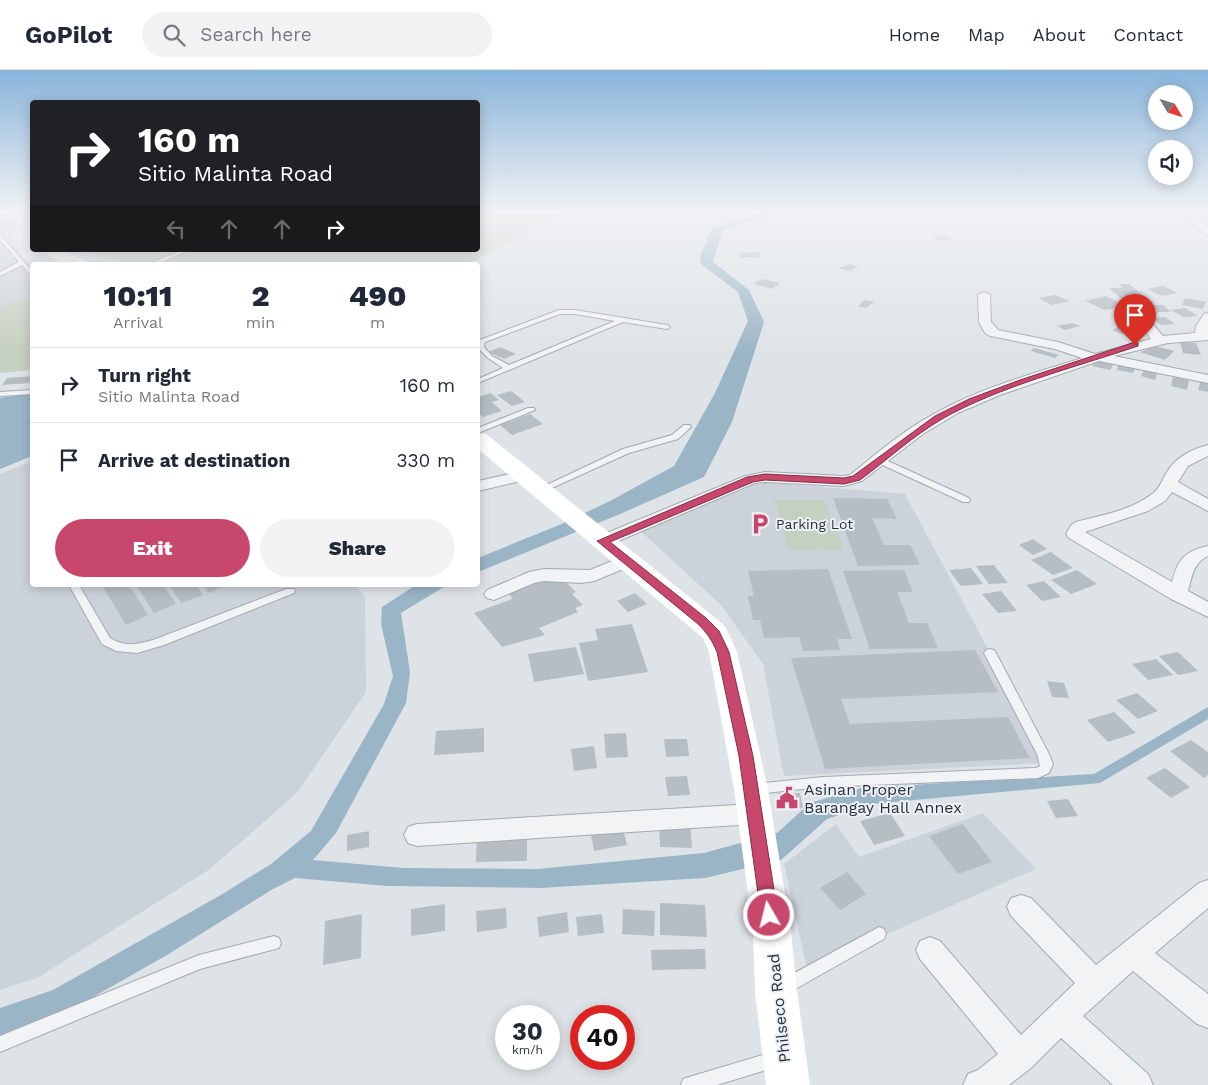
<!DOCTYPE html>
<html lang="en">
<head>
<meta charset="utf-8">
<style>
	body { margin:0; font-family:"Work Sans",sans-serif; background:#f2f2f3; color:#1f2937; height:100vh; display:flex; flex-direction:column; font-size:19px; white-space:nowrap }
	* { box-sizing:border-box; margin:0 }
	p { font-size:16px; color:#747a83 }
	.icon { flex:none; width:28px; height:28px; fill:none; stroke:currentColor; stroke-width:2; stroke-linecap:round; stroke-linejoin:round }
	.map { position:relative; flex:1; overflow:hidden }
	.sheet { position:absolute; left:30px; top:192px; width:450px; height:325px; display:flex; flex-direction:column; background:#fff; border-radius:5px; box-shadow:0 2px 12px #0003 }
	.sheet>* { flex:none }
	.top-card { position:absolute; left:30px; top:30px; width:450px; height:152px; border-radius:5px; box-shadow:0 2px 12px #0003; background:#202124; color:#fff; overflow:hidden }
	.needle { width:32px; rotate:128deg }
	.buttons { position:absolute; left:1148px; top:15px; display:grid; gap:10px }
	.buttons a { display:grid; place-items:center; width:45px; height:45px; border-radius:50%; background:#fff; box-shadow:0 2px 12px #0003; font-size:25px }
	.speed { position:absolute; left:495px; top:935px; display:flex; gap:10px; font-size:25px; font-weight:700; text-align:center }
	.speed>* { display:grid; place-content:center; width:65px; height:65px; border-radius:50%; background:#fff; box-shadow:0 2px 12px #0003; line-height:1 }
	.speed small { font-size:12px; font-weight:400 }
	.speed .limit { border:8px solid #d22; background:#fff; color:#111 }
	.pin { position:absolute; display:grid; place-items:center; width:42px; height:42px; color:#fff; margin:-51px -21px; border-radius:50% 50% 50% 0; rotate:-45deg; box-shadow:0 0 5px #0007 }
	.pin .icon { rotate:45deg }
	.me { position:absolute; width:55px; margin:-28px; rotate:352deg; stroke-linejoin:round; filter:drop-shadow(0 0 4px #0008) }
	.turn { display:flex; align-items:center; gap:18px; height:105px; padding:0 25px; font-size:22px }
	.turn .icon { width:65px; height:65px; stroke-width:2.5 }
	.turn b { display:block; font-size:35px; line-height:42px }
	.lanes { display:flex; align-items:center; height:48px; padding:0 25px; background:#0003; justify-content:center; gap:25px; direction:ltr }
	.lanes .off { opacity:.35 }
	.eta { display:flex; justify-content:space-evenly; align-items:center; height:85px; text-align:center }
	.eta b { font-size:30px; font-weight:800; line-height:35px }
	.cta { display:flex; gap:10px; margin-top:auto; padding:10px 25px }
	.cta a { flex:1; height:58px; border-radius:30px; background:#c7486c; color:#fff; font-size:20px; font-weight:800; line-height:58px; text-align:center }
	.cta a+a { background:#f2f2f3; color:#1f2937 }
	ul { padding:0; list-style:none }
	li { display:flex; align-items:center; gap:15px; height:75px; padding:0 25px; border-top:1px solid #e0e1e3 }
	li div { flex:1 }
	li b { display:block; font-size:19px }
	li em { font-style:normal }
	header { display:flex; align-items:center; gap:30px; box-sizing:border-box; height:70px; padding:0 25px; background:#fff; border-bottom:1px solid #e0e1e3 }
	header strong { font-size:24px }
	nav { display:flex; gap:28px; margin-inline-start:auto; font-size:18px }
	.search { width:350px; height:45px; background:#f2f2f3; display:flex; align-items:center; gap:12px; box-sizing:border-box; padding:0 18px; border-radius:28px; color:#747a83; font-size:19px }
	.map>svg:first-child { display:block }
</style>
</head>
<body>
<header>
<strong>GoPilot</strong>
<div class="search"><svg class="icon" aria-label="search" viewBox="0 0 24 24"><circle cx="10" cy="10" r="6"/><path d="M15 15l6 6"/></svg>Search here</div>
<nav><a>Home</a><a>Map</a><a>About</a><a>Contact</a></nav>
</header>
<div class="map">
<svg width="1208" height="1015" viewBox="0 0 1208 1015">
	<rect width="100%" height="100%" fill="#dee3e7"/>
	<g fill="#ccd2d9">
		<path d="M0,141H2L23,188L33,195L32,227L0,236Z"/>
		<path d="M32,391V515H355L365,527L366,622L297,723L210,799L37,908L0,920V404Z"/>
		<path d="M753,411L905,424L1049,693L784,706L763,594L721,535L636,457Z"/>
		<path d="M983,743L1036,799L807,899L784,794L836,754L859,787Z"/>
	</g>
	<g fill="#c6d0c0">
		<path d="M478,141H568L466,195H198L186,192L176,195L125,194L80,180H478Z"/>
		<path d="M32,227V300L0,303V236Z"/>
		<path d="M775,430H824L843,479L789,480Z"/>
	</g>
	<g fill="#9ab5c6">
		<path d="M766,141H783L723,160L713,192L749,220L764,252L732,352L704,407L620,444L478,502V488L564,453L612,430L674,396L715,323L748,251L738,222L701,194L700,187L712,158Z"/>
		<path d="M32,323V386L0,399V328Z"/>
		<path d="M416,515H447L401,543L410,602L406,633L336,763L313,790L403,798L537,799L704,783L777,763L810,733L861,718L1094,704L1208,637V649L1100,713L872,734L827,749L781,790L705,808L541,818L388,816L295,808L273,819L167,885L60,946L0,968V938L53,920L219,826L271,794L311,761L384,634L393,606L381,554L382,537Z"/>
	</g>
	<g fill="#b6bdc3">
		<path d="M17,147L21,157L11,159L7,148Z"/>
		<path d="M944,165L952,170L940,171L931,166Z"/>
		<path d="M758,182L761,187L741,188L738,183Z"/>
		<path d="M850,194L859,197L848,201L839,198Z"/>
		<path d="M762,209L780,213L772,219L754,214Z"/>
		<path d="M1118,214H1129L1150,231H1124L1109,218H1123Z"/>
		<path d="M1163,216L1178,223L1162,226L1147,219Z"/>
		<path d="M1055,225L1069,231L1052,235L1038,228Z"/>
		<path d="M1106,226L1127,236L1105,240L1085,231Z"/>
		<path d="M1185,228L1206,232L1203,239L1182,235Z"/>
		<path d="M865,230L874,232L866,238L858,236Z"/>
		<path d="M1149,235H1163L1171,242H1157Z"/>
		<path d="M1185,238L1198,246L1184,247L1170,240Z"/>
		<path d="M1165,247L1175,254L1161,255L1151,248Z"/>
		<path d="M1072,253L1080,256L1065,260L1057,256Z"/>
		<path d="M1120,256L1131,260L1123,264L1112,260Z"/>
		<path d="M1180,272L1196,273L1201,285L1183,283Z"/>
		<path d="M1155,276L1174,281L1165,290L1140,282Z"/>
		<path d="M500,277L516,284L504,289L488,282Z"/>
		<path d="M1034,278L1059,285L1055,288L1031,281Z"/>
		<path d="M1096,289L1114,293L1110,300L1092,296Z"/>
		<path d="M1119,294L1136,297L1133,303L1117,300Z"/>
		<path d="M1145,298L1158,301L1155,310L1141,306Z"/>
		<path d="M32,306L29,313L2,315L7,308Z"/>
		<path d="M1173,307L1189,310L1187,320L1171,316Z"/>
		<path d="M1201,309L1208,310V322L1198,320Z"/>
		<path d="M511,321L525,332L512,336L497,325Z"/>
		<path d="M491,323L499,330L492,332L502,341L483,347L478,343V327Z"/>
		<path d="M530,344L543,354L512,365L500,355Z"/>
		<path d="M833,428L887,429L897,449L872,448L884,475H910L920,495L858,496Z"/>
		<path d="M1033,469L1047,479L1033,485L1019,475Z"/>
		<path d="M1051,482L1073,498L1053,505L1031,490Z"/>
		<path d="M994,495L1008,513L989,514L976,496Z"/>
		<path d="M971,498L983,514L961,516L949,500Z"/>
		<path d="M828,499L852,569H837L840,580L803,581L799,567L764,568L760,550H753L748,526H754L748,501Z"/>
		<path d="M904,500L913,522H897L909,553H927L938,578L870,579L843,501Z"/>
		<path d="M1077,500L1097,514L1071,524L1051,510Z"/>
		<path d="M557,507L563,513L566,512L576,522L572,524L583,535L575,538L578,542L539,558L545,565L502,577L474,543L512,529L508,520Z"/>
		<path d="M1044,511L1061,527L1042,531L1026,515Z"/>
		<path d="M102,515H129L148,545L126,555Z"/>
		<path d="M136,515H163L176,534L154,543Z"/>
		<path d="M169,515H196L203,525L181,533Z"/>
		<path d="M203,515H227L209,523Z"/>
		<path d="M1001,521L1017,541L998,543L982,524Z"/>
		<path d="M635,523L647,534L628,542L617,531Z"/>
		<path d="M632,554L648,602L588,611L579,573L598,570L595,559Z"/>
		<path d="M576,577L584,604L534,612L528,584Z"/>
		<path d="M975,580L998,622L841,629L850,654L1008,647L1030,688L825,699L791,588Z"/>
		<path d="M1178,582L1198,601L1178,605L1159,586Z"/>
		<path d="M1156,589L1173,605L1148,610L1132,594Z"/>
		<path d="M1047,611L1064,613L1069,628L1052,627Z"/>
		<path d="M1137,623L1158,641L1138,649L1116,630Z"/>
		<path d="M1114,642L1136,663L1108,672L1087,650Z"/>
		<path d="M484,658V682L434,685L436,661Z"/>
		<path d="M626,663L628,687L606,688L604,664Z"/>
		<path d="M664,669H687L689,686L666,687Z"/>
		<path d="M1191,670L1208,682V705L1204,708L1170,681Z"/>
		<path d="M594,676L597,698L574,701L571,679Z"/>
		<path d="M1165,698L1190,717L1171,728L1146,708Z"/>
		<path d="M687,706L690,725L668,726L665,707Z"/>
		<path d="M778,723H800L803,738L781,739Z"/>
		<path d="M1068,729L1078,746L1056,748L1047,731Z"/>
		<path d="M890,743L905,766L874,775L860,751Z"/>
		<path d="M659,751L690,752L692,778L660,777Z"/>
		<path d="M963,754L992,792L958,804L929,766Z"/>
		<path d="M622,755L627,775L594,781L590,760Z"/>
		<path d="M369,761V777L347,781V765Z"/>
		<path d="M527,763V791L476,792L477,764Z"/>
		<path d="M847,802L866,824L840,840L820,818Z"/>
		<path d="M660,833L705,835L707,867L660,865Z"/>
		<path d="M445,834V861L411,866V839Z"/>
		<path d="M506,838L507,858L477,862L476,841Z"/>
		<path d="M623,839L655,841L654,866L622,864Z"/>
		<path d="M567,842L569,862L539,867L537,847Z"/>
		<path d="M362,844L361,888L323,895L325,851Z"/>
		<path d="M602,844L604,863L578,866L576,847Z"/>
		<path d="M705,879L706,899L652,900L651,880Z"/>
	</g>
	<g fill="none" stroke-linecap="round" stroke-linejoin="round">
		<g stroke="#a4aab1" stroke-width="2">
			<g id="lane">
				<path d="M32,142V146L0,150V146Z"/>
				<path d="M0,165L32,201V206L30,205L22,195L0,206V202L19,192L0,170Z"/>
				<path d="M182,180H190L155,195H147Z"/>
				<path d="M559,240H575L667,255L670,257L667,259L623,252L478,313V309L503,298L488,288L478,278L480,270ZM560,244H575L615,251L509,295L492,286L484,277L485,272Z"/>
				<path d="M32,320V324L0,326V322Z"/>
				<path d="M528,338H534L535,340L478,363V358Z"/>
				<path d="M684,355H690L691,357L678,369L629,383L543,422L540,423L536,420L623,379L672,365Z"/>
				<path d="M879,387L969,428L970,430L969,432H963L876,392L875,390Z"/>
				<path d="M69,515H79L110,568C126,578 140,574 156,569L286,519H294L295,521L294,523L164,575L137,583L116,581L102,574Z"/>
				<path d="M990,579L994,580L996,583L1049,684L1053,694L1049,703L1038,708L823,717L755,724L750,723L749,719L750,715L755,714L823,707L1036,698L1040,696L1037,684L984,583L986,580Z"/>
				<path d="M879,857L884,859L886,864L884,869L790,922L784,925L778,922L776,917L778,912Z"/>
				<path d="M274,866L279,868L281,873L279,878L200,899L0,982V966L199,885Z"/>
				<path d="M776,981L782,983L784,989L782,995L776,997L717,1015H681L683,1009L689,1007Z"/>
			</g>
		</g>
		<g stroke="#a4aab1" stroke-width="2">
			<g id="street">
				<path d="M1178,141H1189L1208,157V165L1204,164Z"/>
				<path d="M984,222L990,225L991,252L998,260L1058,272L1095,284L1151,269L1138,251L1145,241L1141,235L1143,232H1151L1157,241L1150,251L1163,266L1195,263L1196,256L1204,244L1208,243V270L1168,273L1114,286L1208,305V313L1099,291L1000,325L958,343L923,364L862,411L844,416L765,412L755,413L609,475L603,476L597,475L594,471L597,467L745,406L765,402L844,406L850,405C877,383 904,360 934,344C980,318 1032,304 1082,288L1055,279L990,266L985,263L979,252L978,225Z"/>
				<path d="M1208,375V386L1188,396L1178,412L1208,429V441L1172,422L1165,431L1148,441L1085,462L1172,512C1178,489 1185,481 1208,476V486C1193,493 1192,507 1188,521L1208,532V547L1171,529L1069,468L1066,464L1071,455L1076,452C1101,445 1130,441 1152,424C1160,418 1162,410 1167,402C1176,387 1192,379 1208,375Z"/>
				<path d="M523,401L529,403L531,406L529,409L478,421V411Z"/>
				<path d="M627,485L633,487L636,491L633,495L594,511L581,513L544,511L534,513L494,530L487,528L484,524L487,520L529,502L544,499L590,500Z"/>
				<path d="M754,734L763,737L766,744L763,751L754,754L417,776L408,773L404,765L408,757L417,754Z"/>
				<path d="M1208,810V838L1155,883L1208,924V958L1197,954L1133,901L1083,946L1148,1004L1153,1015H1113L1061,968L1031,998L1009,1015H963L968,1004L978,1000L998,984L920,889L916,880L920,871L930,867L940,871L1021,965L1075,913L1011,846L1007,837L1011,828L1021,825L1031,828L1096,895L1199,813Z"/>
			</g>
		</g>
		<use href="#lane" fill="#f1f3f5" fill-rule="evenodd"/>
		<use href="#street" fill="#f1f3f5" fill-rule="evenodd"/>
		<g fill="#fff" fill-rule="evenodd">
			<path d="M44,180H61L89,192L92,195C75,195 55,195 44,180Z"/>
			<path d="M478,363L486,364L697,533L725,556L737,582L768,719L791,861L797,921L810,1015H766L755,921L753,861L734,719L709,582L703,568L478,379Z"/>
		</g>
	</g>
	<linearGradient id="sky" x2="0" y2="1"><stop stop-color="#89b4da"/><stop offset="0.5" stop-color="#f0f2f4"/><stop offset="1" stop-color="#f0f2f4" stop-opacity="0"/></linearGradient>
	<rect width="1208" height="283" fill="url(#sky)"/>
	<path fill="#c7486c" stroke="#812f46" d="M1135,272L1138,273V276C1076,297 998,317 942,349C913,366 887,390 860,410L844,414L765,410L753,412L610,472L706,548L719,561L729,582L753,686L778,845L775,850L769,852L763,850L761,845L739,686L717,582C712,570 707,563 698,554L597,471L747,407L765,404L844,408L853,406L935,346L969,329L1020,310Z"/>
	<defs>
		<g id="parking-bare" transform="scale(1.725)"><path d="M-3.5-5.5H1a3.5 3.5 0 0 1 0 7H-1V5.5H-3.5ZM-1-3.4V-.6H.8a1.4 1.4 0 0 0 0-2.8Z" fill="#c7486c" stroke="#edf1f5" stroke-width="2.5" paint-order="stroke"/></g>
		<g id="civic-bare" transform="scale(1.725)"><path d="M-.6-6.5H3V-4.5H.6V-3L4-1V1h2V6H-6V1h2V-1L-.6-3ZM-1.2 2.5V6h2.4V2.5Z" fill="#c7486c" stroke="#edf1f5" stroke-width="2.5" paint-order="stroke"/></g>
	</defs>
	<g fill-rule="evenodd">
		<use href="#parking-bare" x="760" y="454"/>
		<use href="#civic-bare" x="787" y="728"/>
	</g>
	<g text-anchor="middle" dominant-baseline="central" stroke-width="4" stroke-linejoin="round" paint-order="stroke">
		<g font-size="14" fill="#28323d" stroke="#edf1f5" text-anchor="start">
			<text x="776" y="454">Parking Lot</text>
		</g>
		<g font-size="16" fill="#28323d" stroke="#edf1f5" text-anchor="start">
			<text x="804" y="719">Asinan Proper<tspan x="804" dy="18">Barangay Hall Annex</tspan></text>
		</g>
		<g font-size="16" fill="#28323d" stroke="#edf1f5">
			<text transform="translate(779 938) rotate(-96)">Philseco Road</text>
		</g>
	</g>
</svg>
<div class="buttons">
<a><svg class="needle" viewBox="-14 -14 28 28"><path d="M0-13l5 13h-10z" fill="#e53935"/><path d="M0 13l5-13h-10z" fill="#747a83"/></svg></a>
<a><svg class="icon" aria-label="sound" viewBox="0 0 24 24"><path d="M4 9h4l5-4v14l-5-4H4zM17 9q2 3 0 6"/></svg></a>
</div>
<div class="speed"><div>30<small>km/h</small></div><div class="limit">40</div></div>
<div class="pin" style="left:1135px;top:275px;background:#d93025"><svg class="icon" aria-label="arrive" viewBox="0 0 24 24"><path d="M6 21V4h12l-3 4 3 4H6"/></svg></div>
<svg class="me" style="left:769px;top:845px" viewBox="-20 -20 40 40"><circle r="17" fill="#c7486c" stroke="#fff" stroke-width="3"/><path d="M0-11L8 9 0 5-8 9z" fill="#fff"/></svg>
<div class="top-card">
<div class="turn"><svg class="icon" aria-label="right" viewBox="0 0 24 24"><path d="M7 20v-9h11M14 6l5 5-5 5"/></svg><div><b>160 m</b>Sitio Malinta Road</div></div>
<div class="lanes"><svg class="icon off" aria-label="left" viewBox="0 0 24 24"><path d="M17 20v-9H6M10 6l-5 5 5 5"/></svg><svg class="icon off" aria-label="ahead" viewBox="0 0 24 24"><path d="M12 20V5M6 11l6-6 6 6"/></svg><svg class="icon off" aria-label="ahead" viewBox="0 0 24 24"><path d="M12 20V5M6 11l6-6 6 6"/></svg><svg class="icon" aria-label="right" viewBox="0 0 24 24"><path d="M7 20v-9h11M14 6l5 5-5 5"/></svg></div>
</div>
<section class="sheet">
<div class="eta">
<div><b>10:11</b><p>Arrival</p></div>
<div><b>2</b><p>min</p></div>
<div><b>490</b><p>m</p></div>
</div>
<ul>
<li><svg class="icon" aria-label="right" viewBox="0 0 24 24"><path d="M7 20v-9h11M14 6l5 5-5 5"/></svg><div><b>Turn right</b><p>Sitio Malinta Road</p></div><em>160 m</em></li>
<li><svg class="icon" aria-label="arrive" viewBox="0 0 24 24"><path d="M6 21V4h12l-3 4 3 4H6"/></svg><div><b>Arrive at destination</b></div><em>330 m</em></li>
</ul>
<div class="cta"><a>Exit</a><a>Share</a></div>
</section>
</div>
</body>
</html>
